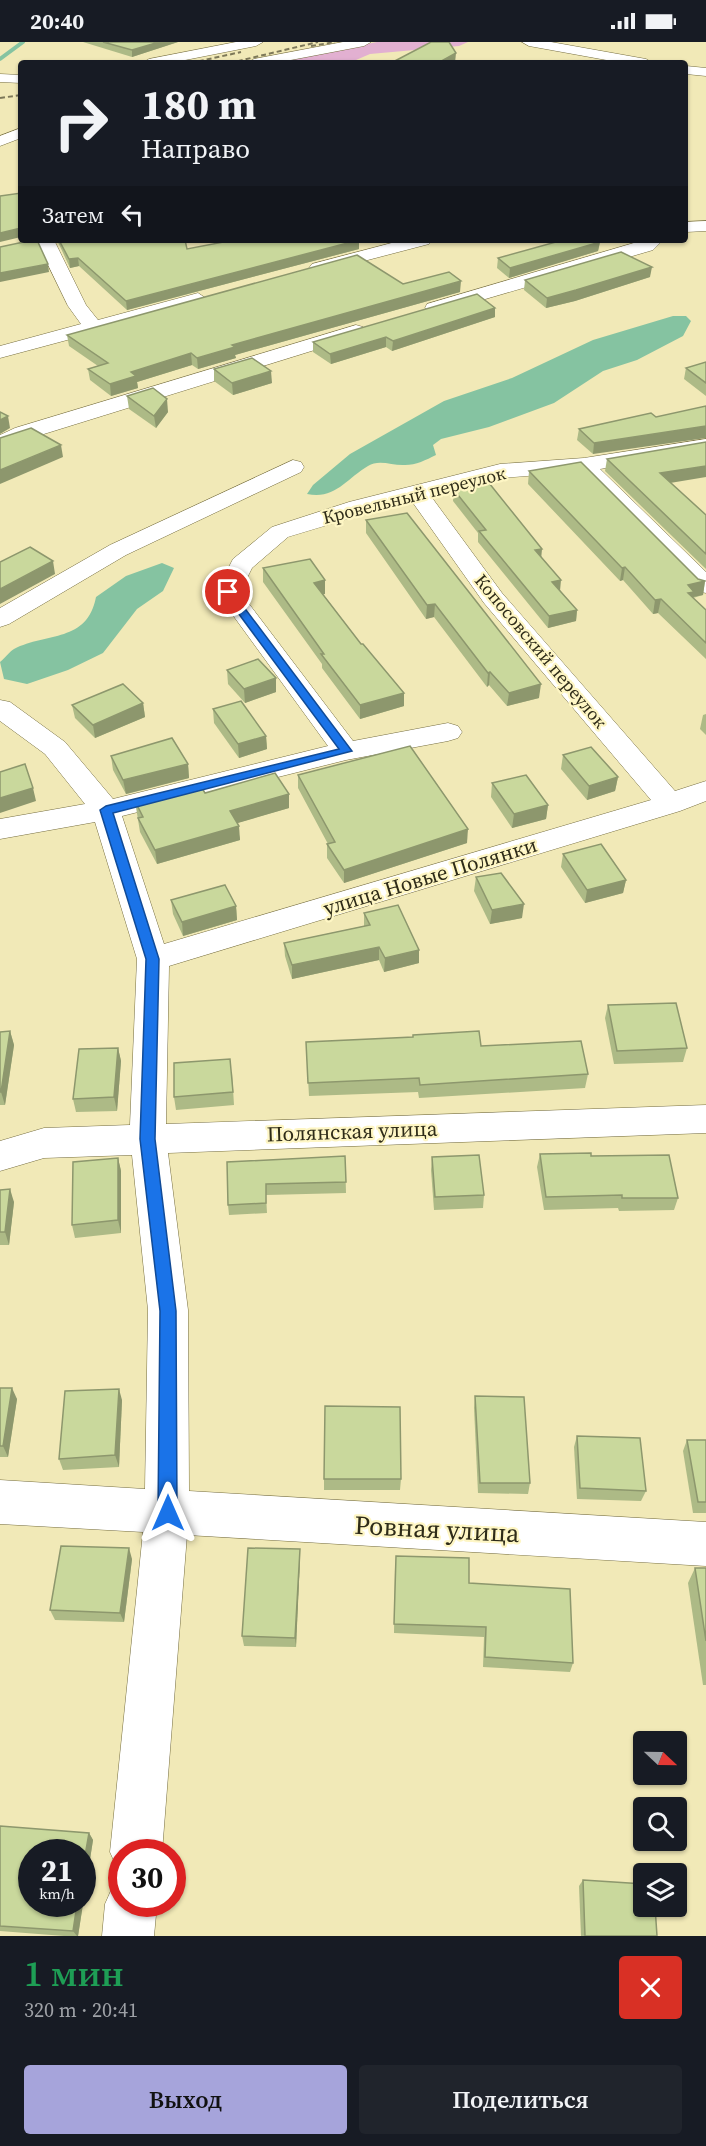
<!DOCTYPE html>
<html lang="ru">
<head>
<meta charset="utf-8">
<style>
	body { margin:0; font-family:"Source Serif 4",serif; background:#20242c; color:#f1f3f6; height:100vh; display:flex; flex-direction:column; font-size:22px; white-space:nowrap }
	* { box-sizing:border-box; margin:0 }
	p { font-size:20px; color:#9ea1a6 }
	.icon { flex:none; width:33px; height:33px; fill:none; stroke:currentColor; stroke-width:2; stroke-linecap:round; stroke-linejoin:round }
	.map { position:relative; height:1894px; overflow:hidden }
	.sheet { display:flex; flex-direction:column; background:#171b24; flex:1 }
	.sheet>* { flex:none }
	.banner { position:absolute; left:18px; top:18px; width:670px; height:183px; border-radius:6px; box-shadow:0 2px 4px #0004; background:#171b24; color:#f1f3f6; overflow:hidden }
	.needle { width:39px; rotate:112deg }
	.controls { position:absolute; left:633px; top:1689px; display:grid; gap:12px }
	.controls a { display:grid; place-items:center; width:54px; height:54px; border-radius:6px; background:#171b24; box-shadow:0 2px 4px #0004; font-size:30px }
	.speed { position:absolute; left:18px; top:1797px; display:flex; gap:12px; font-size:30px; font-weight:700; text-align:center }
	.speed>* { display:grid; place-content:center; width:78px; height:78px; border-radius:50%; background:#171b24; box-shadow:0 2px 4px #0004; line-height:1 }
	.speed small { font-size:15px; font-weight:400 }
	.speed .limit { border:9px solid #d22; background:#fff; color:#111 }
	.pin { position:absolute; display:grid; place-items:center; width:51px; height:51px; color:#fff; margin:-26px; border:3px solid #fff; border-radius:50%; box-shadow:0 2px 6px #0007 }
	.me { position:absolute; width:66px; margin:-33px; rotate:0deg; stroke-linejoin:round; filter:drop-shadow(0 0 4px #0008) }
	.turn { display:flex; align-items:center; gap:21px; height:126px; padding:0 24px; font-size:27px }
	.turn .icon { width:78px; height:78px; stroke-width:2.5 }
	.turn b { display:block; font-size:42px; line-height:51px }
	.then { display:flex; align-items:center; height:57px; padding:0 24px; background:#0003; gap:12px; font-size:22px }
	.round { display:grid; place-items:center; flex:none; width:63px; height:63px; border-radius:6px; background:#20242c }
	.headline { display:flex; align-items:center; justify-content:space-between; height:102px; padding:0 24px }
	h1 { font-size:36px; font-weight:600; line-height:45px; color:#1e9e55 }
	.action { display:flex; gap:12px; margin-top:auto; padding:12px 24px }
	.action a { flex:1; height:69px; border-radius:6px; background:#a6a4db; color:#111; font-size:24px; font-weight:600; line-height:69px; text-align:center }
	.action a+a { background:#20242c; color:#f1f3f6 }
	.status { display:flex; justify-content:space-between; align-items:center; height:42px; padding:0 30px; background:#171b24; direction:ltr }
	.status svg { height:16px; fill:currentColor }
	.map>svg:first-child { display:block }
</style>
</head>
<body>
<div class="status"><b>20:40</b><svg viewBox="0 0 49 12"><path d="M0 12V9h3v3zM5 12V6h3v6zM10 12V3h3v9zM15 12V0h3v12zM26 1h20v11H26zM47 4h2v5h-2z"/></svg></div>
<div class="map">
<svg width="706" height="1894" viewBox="0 0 706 1894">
	<rect width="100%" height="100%" fill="#f1e9b7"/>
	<path fill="#e2b0d1" d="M377,0H468L459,4L370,12L349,21H268Z"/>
	<g fill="#85c3a1">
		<path d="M673,274H686L691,279L683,294L637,318L603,329L554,361L489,385L441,397L433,403L436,413C426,418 416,423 405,423C393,424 379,417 368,424C346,437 335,458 307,452L313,443L350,412L444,359L512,336L593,298Z"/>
		<path d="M162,521L174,526L163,549L137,567L103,611L68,628L27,642L4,637L0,620C5,616 9,610 14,607C47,590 87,601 96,555L126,534Z"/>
	</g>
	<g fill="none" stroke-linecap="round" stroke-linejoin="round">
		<path stroke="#85c3a1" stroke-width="4" d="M0,17L23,0"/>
		<g stroke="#766e41" stroke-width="1">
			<g id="minor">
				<path d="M236,0H263L256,4L170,21H142L149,17Z"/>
				<path d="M343,0H371L364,4L275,21H247L254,17Z"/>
				<path d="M522,0H551L646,17L653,21H623L529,4Z"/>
				<path d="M686,24L706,26V34L686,32Z"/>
				<path d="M0,32L21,33V41L0,40Z"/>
				<path d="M21,86V96L0,104V94Z"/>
				<path d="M706,179V189L686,190V180Z"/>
				<path d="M36,198H54L86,263L98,278L198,251L207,257L205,261L0,316V304L81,282L68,264Z"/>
				<path d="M403,198H432L429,202L318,231L309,226L312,222Z"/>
				<path d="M644,198H663L653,208L441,270L434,272L425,266L427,262Z"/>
				<path d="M356,283L363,285L366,289L363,293L31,396L0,407V393L15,386Z"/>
				<path d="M706,397V409L600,427L706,530V551L697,549L579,430L500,436L430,453L502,551L675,749L706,739V759L680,769L169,924L166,1082L706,1063V1091L168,1111L188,1268L189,1449L706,1480V1524L187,1493L162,1810H122V1830L118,1828L110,1810L143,1490L0,1482V1438L145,1447L148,1268L132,1113L44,1116L0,1129V1099L44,1086L130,1083L137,917L95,780L0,797V777L85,762L45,712L0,679V658L10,660L65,700L113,757L328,704L216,550L233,517L272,485L349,460L500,422L584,416ZM411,458L484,561L651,758L164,902L122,774L346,718L448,699L458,696L462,690L458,684L448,681L353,699L240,550L252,526L288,495Z"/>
				<path d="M293,418L301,420L304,425L301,430L126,513L9,582L0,585V566L110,503Z"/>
				<path d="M122,1840V1862H157L154,1894H102L105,1862L113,1844Z"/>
			</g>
		</g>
		<use href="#minor" fill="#fff" fill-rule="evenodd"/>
		<g stroke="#7d7859" stroke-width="2" stroke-dasharray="5 3" stroke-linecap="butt">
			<path d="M311,4L335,0"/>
			<path d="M191,21L241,10"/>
			<path d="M230,21L318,0"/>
			<path d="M0,56L21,53"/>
		</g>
	</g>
	<g fill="#adba86">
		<path d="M83,0H178L132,15Z"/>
		<path d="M57,198H185L187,207H359L127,268L79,224L70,226Z"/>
		<path d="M600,200L598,209L509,236L497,226L498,216Z"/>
		<path d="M650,235L575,259L546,266L524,248L525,238Z"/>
		<path d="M403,242L460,250L235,313L236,316L198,327L192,323L137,340L138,346L111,354L90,338L88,327L98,324L69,304L67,293Z"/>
		<path d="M495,266V275L392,309L386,305L331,322L313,310V300Z"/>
		<path d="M706,320V354L684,337L686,326Z"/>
		<path d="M214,327L272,341L233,353L214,339Z"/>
		<path d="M127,354L168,370L156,386L129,367Z"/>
		<path d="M651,371L593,412L577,398L579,387Z"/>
		<path d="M607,417L671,441L706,473V527L605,429Z"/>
		<path d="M529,429L698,537L705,539L703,553L693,556L706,568V617L658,571L653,572L623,538L620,539L528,442Z"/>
		<path d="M454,448L541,515L560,548L577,568L576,579L548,586L478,500V491L453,459Z"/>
		<path d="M366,478L539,656L507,664L489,643L487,645L434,575L426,577L366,491Z"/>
		<path d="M263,526L325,538V552H323L361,602L404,651V664L360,677L322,626V622L263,540Z"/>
		<path d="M227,628L276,650L245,661L228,642Z"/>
		<path d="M143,661L145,675L95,696L75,676L72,663Z"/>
		<path d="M213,667L266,694L267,707L239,716L214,681Z"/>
		<path d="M706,672V693L700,687L703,673Z"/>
		<path d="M563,713L618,735L615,749L587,758L561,727Z"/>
		<path d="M111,714L188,722L189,736L126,752L113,728Z"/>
		<path d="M298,733L467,801L344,841L327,816V802H328L298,746Z"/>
		<path d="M492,741L548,763L546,777L512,786L491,755Z"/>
		<path d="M205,751L289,752V766L237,781L240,798L157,822L140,790L135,759Z"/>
		<path d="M563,812L626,838L623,851L585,861L561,825Z"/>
		<path d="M476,835L522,876L490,882L474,849Z"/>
		<path d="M171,858L236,864L237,878L183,894L173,872Z"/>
		<path d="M364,871L419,908V921L384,930L379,918L292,937L285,914L284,901L364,884Z"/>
		<path d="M608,963L687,1006L683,1020L614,1022L605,976Z"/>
		<path d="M10,989L14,1003L5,1063H0V990Z"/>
		<path d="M306,1000L481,1004L588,1032L585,1046L419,1056L418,1050L309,1054Z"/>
		<path d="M118,1006L121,1019L117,1069L76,1070L73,1057Z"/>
		<path d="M232,1030L234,1063L176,1068L174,1055Z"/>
		<path d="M540,1112L591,1114L678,1156L674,1168L619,1169L618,1166L544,1168L537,1125Z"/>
		<path d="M345,1114L346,1151L266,1153L267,1171L229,1173L228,1163L227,1120Z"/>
		<path d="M432,1115L484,1153L483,1166L434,1168L431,1128Z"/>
		<path d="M118,1116L121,1129V1191L75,1196L72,1183Z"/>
		<path d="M0,1148L14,1160L9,1203H0Z"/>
		<path d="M0,1346L17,1357L8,1415H0Z"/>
		<path d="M475,1354L530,1441L528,1452L478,1451L474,1366Z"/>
		<path d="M122,1358L119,1425L63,1428L59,1417Z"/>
		<path d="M577,1394L646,1449L641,1459L577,1457L574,1405Z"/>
		<path d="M687,1398H706V1471H693L683,1409Z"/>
		<path d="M324,1437H401L400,1448H324Z"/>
		<path d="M132,1517L124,1580L55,1578L50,1568Z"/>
		<path d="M300,1517L296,1605L244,1604L242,1594Z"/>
		<path d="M395,1524L469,1541L573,1621L570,1630L483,1625L484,1595L394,1591Z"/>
		<path d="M695,1526H706V1643H703L688,1541Z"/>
		<path d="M0,1784L89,1791L93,1798L78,1894H64L0,1889Z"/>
		<path d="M583,1838L657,1894H581L579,1844Z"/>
	</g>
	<g fill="#8d976d">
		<path d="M159,0H178L132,15V8Z"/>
		<path d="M456,11L455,21H438Z"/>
		<path d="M20,186L21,195L0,200V191Z"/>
		<path d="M359,198V207L127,268L126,259Z"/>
		<path d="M600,200L598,209L509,236L510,226Z"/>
		<path d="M78,216L79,224L70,226L69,217Z"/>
		<path d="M48,222L49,230L0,240V231Z"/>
		<path d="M652,225L650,235L575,259L546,266L547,256Z"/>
		<path d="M461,239L460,250L235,313L236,316L198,327L197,316L232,303Z"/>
		<path d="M495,266V275L392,309L393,299Z"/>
		<path d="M386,295V305L331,322L330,312Z"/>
		<path d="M191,311L192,323L137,340L138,346L111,354L110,342L131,330Z"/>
		<path d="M271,329L272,341L233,353L232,341Z"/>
		<path d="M167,357L168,370L156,386L154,374Z"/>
		<path d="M8,374L10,386L0,392V378Z"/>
		<path d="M706,384V396L593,412L594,401Z"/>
		<path d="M61,403L63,415L0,442V428Z"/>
		<path d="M706,424V435L658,443L660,431Z"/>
		<path d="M542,507L541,518L535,508Z"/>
		<path d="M53,519L55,532L0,562V547Z"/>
		<path d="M625,525L623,538L620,539L622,526Z"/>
		<path d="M325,538V552L315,554L314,541Z"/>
		<path d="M561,538L560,549L552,540Z"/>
		<path d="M705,539L703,553L693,555L691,563L688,543Z"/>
		<path d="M661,557L658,571L653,572L655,558Z"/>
		<path d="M435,562L434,575L426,577L427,563Z"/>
		<path d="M577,568L576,579L548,586L549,574Z"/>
		<path d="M490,630L489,643L487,645L488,631Z"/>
		<path d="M276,636V650L245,661L244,647Z"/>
		<path d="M541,642L539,656L507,664L509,651Z"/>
		<path d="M404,651V664L360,677V663Z"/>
		<path d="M143,661L145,675L95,696L93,683Z"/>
		<path d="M266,694L267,707L239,716L238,702Z"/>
		<path d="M188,722L189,736L126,752L123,738Z"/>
		<path d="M618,735L615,749L587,758L589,744Z"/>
		<path d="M33,746L36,759L0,771V756Z"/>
		<path d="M289,752V766L231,783L230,769Z"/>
		<path d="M548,763L546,777L512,786L514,772Z"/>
		<path d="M239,784L240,798L157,822L155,808Z"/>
		<path d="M468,787L467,801L344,841V828Z"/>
		<path d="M626,838L623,851L585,861L587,848Z"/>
		<path d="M524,862L522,876L490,882L492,868Z"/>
		<path d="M236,864L237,878L183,894L182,880Z"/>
		<path d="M379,905V918L292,937V923Z"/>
		<path d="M419,908V921L384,930L385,916Z"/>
		<path d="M10,989L14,1003L5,1063L1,1050Z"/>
		<path d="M118,1006L121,1019L117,1069L114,1055Z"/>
		<path d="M118,1116L121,1129V1191L118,1178Z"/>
		<path d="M10,1147L14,1160L9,1203L5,1190Z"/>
		<path d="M12,1346L17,1357L8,1415L3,1404Z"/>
		<path d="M119,1347L122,1358L119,1425L115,1413Z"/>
		<path d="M129,1506L132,1517L124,1580L120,1571Z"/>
		<path d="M300,1507V1517L296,1605L295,1596Z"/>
		<path d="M89,1791L93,1798L78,1894H77L73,1889L77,1862H82V1831Z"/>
	</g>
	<g fill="#c9d89c" stroke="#8d976d" stroke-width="1.5">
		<path d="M103,0H159L132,8Z"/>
		<path d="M431,0H449L456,11L438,21H391Z"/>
		<path d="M21,151V186L0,191V154Z"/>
		<path d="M33,198H37L48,222L0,231V205Z"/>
		<path d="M59,198H185L187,207L234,198H359L126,259L78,216L69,217Z"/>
		<path d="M563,198H596L600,200L510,226L498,216Z"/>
		<path d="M621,210L652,225L576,248L547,256L525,238Z"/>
		<path d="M357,213L403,242L449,230L461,239L232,303L235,305L197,316L191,311L131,330L136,334L110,342L88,327L108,321L67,293Z"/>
		<path d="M477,252L495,266L393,299L386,295L330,312L313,300Z"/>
		<path d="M252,316L271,329L232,341L214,327Z"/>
		<path d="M706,320V341L686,326Z"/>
		<path d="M153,346L167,357L154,374L127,354Z"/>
		<path d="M706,364V384L594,401L579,387L651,371L656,375Z"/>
		<path d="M0,370L8,374L0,378Z"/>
		<path d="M31,386L61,403L0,428V396Z"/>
		<path d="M706,400V424L660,431L706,473V512L607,417Z"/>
		<path d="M581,420L698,537L705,539L688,543L694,550L688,551L706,568V601L661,557L655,558L625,525L622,526L529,429Z"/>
		<path d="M489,441L542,507L535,508L561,538L552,540L577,568L549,574L479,489L486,488L454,448Z"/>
		<path d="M407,471L541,642L509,651L490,630L488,631L435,562L427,563L366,478Z"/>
		<path d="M30,505L53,519L0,547V520Z"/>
		<path d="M310,517L325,538L314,541L361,602H363L404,651L360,663L321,612H324L263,526Z"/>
		<path d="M258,617L276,636L244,647L227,628Z"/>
		<path d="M123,642L143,661L93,683L72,663Z"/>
		<path d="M241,659L266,694L238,702L213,667Z"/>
		<path d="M172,696L188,722L123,738L111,714Z"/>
		<path d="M410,704L468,787L344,828L327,802L335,800L298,733Z"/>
		<path d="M591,705L618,735L589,744L563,713Z"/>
		<path d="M25,722L33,746L0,756V730Z"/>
		<path d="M275,731L289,752L230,769L239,784L155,808L138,776L143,775L135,759L200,743L205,751Z"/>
		<path d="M526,733L548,763L514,772L492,741Z"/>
		<path d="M601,802L626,838L587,848L563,812Z"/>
		<path d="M501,831L524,862L492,868L476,835Z"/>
		<path d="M225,843L236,864L182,880L171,858Z"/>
		<path d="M398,863L419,908L385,916L379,905L292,923L284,901L370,883L364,871Z"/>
		<path d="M676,961L687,1006L617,1009L608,963Z"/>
		<path d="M10,989L1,1050H0V990Z"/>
		<path d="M479,989L481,1004L581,999L588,1032L420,1043L419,1036L308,1041L306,1000L413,995V993Z"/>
		<path d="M118,1006L114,1055L73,1057L79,1007Z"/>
		<path d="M230,1017L233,1050L174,1055V1021Z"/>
		<path d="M591,1111V1114L669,1113L678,1156H622V1153L546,1155L540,1112Z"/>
		<path d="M479,1113L484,1153L435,1155L432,1115Z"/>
		<path d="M345,1114L346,1140L266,1142V1161L228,1163L227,1120Z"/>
		<path d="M118,1116V1178L72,1183L73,1120Z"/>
		<path d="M10,1147L5,1190H0V1148Z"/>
		<path d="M0,1346H12L3,1404H0Z"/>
		<path d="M119,1347L115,1413L59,1417L65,1349Z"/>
		<path d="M475,1354L524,1355L530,1441H480Z"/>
		<path d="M325,1364L400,1365L401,1437H324Z"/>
		<path d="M577,1394L640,1396L646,1449L580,1446Z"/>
		<path d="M687,1398H706V1460H698Z"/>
		<path d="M61,1504L129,1506L120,1571L50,1568Z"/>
		<path d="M248,1506L300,1507L295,1596L242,1594Z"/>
		<path d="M396,1514L469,1516V1541L570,1547L573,1621L485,1615L486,1585L394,1582Z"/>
		<path d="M695,1526H706V1599Z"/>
		<path d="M0,1784L89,1791L82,1831V1810H32V1862H77L73,1889L0,1884Z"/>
		<path d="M583,1838L644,1842V1864H655L657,1894H585Z"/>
	</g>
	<path fill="#1a73e8" stroke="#114b97" stroke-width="1.5" d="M224,548H231L352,709L113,771L159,917L155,1097L176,1269L177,1471L174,1477L168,1480L161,1477L158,1471L160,1269L140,1097L146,917L100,768L106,764L339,707L224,552Z"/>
	<g text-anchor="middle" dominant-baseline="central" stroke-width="4.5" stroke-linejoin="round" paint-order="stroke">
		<g font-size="18" fill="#2e2b18" stroke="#fef6c4">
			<text transform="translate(414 453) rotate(-14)">Кровельный переулок</text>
			<text transform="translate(541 609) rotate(50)">Копосовский переулок</text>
		</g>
		<g font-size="21" fill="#2e2b18" stroke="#fef6c4">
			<text transform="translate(430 834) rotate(-17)">улица Новые Полянки</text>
			<text transform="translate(352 1089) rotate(-2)">Полянская улица</text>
		</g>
		<g font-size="26" fill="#2e2b18" stroke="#fef6c4">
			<text transform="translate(437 1487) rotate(3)">Ровная улица</text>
		</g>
	</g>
</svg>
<div class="controls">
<a><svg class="needle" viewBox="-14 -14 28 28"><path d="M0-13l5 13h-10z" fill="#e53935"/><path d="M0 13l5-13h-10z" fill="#9ea1a6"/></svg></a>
<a><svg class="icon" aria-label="search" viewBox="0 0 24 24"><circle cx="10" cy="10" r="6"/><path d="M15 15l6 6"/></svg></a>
<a><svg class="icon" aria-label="layers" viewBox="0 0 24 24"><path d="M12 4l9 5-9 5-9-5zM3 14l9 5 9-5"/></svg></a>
</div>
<div class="speed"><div>21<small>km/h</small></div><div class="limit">30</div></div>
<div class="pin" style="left:228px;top:550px;background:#d93025"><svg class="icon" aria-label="arrive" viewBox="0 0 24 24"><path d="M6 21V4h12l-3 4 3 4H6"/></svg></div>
<svg class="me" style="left:168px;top:1471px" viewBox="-20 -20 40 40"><path d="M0-17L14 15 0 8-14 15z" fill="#1a73e8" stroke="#fff" stroke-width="4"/></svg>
<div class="banner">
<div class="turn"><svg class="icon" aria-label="right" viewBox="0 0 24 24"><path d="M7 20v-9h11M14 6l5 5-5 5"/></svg><div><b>180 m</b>Направо</div></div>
<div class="then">Затем<svg class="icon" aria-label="left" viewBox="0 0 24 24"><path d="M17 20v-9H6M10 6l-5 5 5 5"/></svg></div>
</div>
</div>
<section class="sheet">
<div class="headline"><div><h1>1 мин</h1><p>320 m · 20:41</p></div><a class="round" style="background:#d93025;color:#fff"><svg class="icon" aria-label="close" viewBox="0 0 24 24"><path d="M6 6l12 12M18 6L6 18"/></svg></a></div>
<div class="action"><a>Выход</a><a>Поделиться</a></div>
</section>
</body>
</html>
